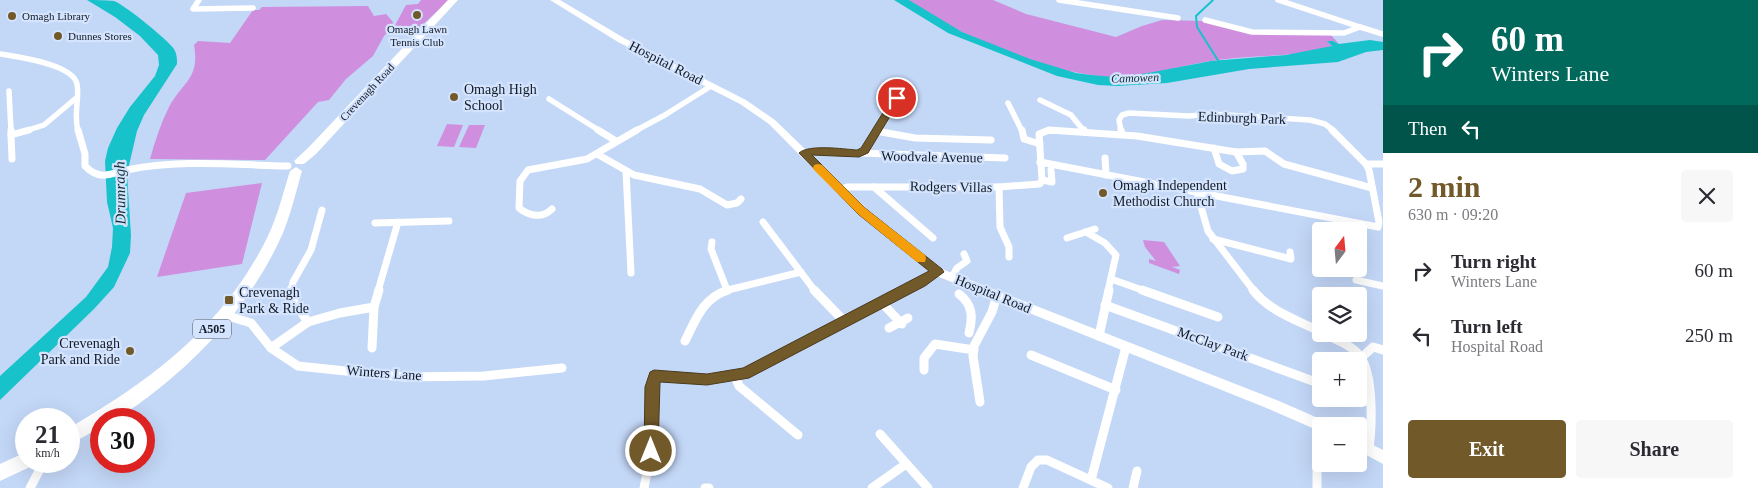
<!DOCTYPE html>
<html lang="en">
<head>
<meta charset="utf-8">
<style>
	body { margin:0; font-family:"Times New Roman",serif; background:#f7f7f7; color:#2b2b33; height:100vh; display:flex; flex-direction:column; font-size:19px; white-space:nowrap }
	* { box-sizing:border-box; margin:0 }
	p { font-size:16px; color:#7c7c81 }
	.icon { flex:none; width:28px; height:28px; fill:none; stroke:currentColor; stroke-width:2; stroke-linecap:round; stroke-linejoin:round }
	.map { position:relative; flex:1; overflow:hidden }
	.drawer { display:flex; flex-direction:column; background:#fff; width:375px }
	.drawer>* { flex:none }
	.guide { background:#00695c; color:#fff; overflow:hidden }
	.needle { width:32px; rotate:16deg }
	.controls { position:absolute; left:1312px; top:222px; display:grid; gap:10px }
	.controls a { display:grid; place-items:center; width:55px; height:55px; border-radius:5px; background:#fff; box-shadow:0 5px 20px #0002; font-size:25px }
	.speed { position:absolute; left:15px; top:408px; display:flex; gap:10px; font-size:25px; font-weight:700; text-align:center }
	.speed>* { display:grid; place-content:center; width:65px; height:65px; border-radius:50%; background:#fff; box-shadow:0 5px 20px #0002; line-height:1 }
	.speed small { font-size:12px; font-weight:400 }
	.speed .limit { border:8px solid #d22; background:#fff; color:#111 }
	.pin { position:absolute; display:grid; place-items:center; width:42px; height:42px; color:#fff; margin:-21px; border:2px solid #fff; border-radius:50%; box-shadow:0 1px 5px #0007 }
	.me { position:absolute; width:55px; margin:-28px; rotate:0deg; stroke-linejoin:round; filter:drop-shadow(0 0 4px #0008) }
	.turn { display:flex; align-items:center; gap:18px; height:105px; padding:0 25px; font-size:22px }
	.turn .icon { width:65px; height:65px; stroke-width:2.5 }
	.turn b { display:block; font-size:35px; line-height:42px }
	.then { display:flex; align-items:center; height:48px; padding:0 25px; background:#0003; gap:10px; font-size:19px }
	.round { display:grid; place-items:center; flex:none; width:52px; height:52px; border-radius:5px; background:#f7f7f7 }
	.head { display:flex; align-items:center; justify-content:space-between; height:85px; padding:0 25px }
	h1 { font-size:30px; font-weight:700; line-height:38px; color:#72592a }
	.cta { display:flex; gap:10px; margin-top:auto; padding:10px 25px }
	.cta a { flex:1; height:58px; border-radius:5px; background:#72592a; color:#fff; font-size:20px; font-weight:700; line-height:58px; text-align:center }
	.cta a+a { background:#f7f7f7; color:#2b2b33 }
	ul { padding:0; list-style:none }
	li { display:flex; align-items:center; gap:15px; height:65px; padding:0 25px }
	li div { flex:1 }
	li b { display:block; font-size:19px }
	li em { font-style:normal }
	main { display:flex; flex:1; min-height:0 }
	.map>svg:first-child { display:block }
</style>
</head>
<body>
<main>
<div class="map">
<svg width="1383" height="488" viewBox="0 0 1383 488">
	<rect width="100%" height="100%" fill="#c3d7f7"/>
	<g fill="#cf8ede">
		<path d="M421,0H449L418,29L392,31L406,5L418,4Z"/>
		<path d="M909,0H993L1026,14L1116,37L1142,26L1162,20L1204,21L1238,30L1331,35L1339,44L1333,41L1328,42L1332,46C1293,59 1251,54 1211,61C1179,66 1146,77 1114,77C1056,76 955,36 909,0Z"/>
		<path d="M368,6L374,16L386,14L393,22L390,30L384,36L373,56L346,79L329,100L318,102L265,160L150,159C155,141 161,123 169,107C183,81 200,79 194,45L198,41L230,43L253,10H259L262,7Z"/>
		<path d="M447,124L463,125L454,147L437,146Z"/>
		<path d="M469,125H485L476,148L459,147Z"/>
		<path d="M262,183L242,264L157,277L186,193Z"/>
		<path d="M1143,240L1164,242L1180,266L1172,267L1180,270L1179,274L1149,263V259L1156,261L1145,247Z"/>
	</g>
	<g fill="#18c2ca">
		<path d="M87,0C96,0 106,0 114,1C125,5 168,40 174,49C177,54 177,59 177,64L144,115L137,131L127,174L131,235L130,253L114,287L94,309L0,400V376L86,297L108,267L112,247L113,228L107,202L105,161L108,148L117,128L130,107L155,76L159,65L158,55L140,36L115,17Z"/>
		<path d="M894,0H909L962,32L1030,59L1076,73L1091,75L1115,77L1148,73L1211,61L1286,55L1332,46L1327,41H1333L1339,44L1370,40L1383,42V50L1366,52L1338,62L1249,69L1167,83L1117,86L1098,85L1057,76L948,33Z"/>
	</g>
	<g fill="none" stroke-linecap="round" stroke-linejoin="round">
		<path stroke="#18c2ca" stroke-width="2" d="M1213,0L1196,16L1197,27L1219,62"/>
		<g stroke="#fff" stroke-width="5.5">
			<path d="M199,0L193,9L253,8"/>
			<path d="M1059,0L1178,18"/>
			<path d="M1205,20L1252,32L1344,33L1360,27L1278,0"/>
			<path d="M1360,27L1383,34"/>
			<path d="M0,54C18,57 73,64 77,84C80,99 73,112 78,131"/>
			<path d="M9,91L11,131"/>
			<path d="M549,99L600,131"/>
			<path d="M1040,100L1071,115L1084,131"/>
			<path d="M1008,103L1022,131"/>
			<path d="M25,131L44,125L75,99"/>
			<path d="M635,131L665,115L711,86"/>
			<path d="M876,131L897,98"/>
			<path d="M1047,131H1062"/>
			<path d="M1121,131L1119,120L1122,115L1129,113L1189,116L1210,114L1310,120L1325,124L1334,131"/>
		</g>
		<g stroke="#fff" stroke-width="7">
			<path d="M11,130V135L29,130"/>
			<path d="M78,130L85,154V166C100,181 109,174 127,170C178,159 236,165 288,166"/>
			<path d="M598,130L616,141"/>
			<path d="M1022,130L1024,139L1040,144"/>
			<path d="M1084,130L1085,132"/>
			<path d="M1121,130L1122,134"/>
			<path d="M876,131L915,138L991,140"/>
			<path d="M11,135L12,159"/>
			<path d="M1214,148L1219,164L1232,171L1243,169V164L1236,152"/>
			<path d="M804,153L819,151L859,153L864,150L877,130"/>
			<path d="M859,153L1005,158"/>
			<path d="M597,154L634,175L700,189L727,205L737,203L741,199"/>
			<path d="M1105,158L1106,175"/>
			<path d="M1040,162L1378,227L1379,222L1369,170L1366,164L1332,130"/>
			<path d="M1366,164H1383"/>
			<path d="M626,171L631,273"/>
			<path d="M1042,180L1052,182L1051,170"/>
			<path d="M874,187L933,238"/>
			<path d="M999,187L1000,227L1009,247V257"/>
			<path d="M839,190L847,187H999L1040,184L1042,180L1039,134L1049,130L1137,136L1236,152L1265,151L1284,164L1372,188"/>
			<path d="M1197,193L1208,231L1254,291"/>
			<path d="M552,209C542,219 529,216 519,208L520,181L528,170L587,159L637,130"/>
			<path d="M763,222L815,291"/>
			<path d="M375,223L449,221"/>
			<path d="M1086,232L1105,243L1116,255L1108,291"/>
			<path d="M1067,238L1095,229"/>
			<path d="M1213,239L1291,259L1290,252"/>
			<path d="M712,242L711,249L727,290"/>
			<path d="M952,277L957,268L967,261L964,254"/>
			<path d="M1111,279L1145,291"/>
			<path d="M1356,280L1383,286"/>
			<path d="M291,291L293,282L311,250L322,210"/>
			<path d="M378,291L398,222"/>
			<path d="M724,291L801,272"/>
			<path d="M905,291L938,272"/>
		</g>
		<g stroke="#fff" stroke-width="9">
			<path d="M291,290L294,302L308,322"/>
			<path d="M814,290L844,321"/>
			<path d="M1142,290L1218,317"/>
			<path d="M1253,290C1269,311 1297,320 1321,332"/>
			<path d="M959,294C973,305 973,317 969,333"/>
			<path d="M881,302L902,324"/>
			<path d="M1105,305L1321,384"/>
			<path d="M225,315L251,323L271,348L298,366L403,377L484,376L562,368"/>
			<path d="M889,328L908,318"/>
			<path d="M1324,334C1336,340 1352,345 1360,356C1374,376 1372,426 1369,449"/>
			<path d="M1099,336L1109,290"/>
			<path d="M685,341C696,319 703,298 728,290"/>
			<path d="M271,348L308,322L340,313L374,307"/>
			<path d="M372,348L374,307L379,290"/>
			<path d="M1031,355L1116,390"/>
			<path d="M1362,357L1373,347L1383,350"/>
			<path d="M924,370V358L935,344L974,350"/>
			<path d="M735,376L739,386L798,435"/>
			<path d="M1359,398L1369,402"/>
			<path d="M980,402L973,356L974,346L992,312L997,295"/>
			<path d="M1317,424V488"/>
			<path d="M880,434L928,488"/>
			<path d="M1091,480L1126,347"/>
			<path d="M30,488L40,469L41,461"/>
			<path d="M644,488L651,451V387L655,376L707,380L745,374L907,290"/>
			<path d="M705,488H709"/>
			<path d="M872,488L906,464"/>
			<path d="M1023,488L1031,467L1038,460H1047L1108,488"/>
			<path d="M1133,488L1137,471"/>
		</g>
		<g fill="#fff" fill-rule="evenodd">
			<path d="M550,0H560L624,38L746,100L775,120L866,208L942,269L1279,401L1327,422L1329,426H1321V432L1317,430L1269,409L934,275L858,214L769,124L740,104L618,42Z"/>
			<path d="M1359,438L1383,450V464L1359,451Z"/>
		</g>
		<g fill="#fff" fill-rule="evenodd">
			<path d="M448,0H458L316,154L304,164H296L294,161L308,148Z"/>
			<path d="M296,167L302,171C296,192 291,213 283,233C256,294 210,349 157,390C141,402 123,419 101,419V427L69,445V428C153,379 224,326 268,236C278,215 283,193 290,171Z"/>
			<path d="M26,452V461H34L32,466L0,481V464Z"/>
		</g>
	</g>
	<path fill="#72592a" stroke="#4a3a1b" d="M897,95L901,98L868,153L859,157L812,155L865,208L942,269L944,272L925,286L749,378L707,385L660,382L658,451L656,456L651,458L646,456L644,451L645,387L650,372L654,370L707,374L743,368L929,271L858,214L799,153C809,144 843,149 857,150L861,148L892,98Z"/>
	<path fill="#f59e0b" d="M818,164L822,165L865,208L925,255L926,258L925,262H917L858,214L814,170L813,168L814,165Z"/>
	<g fill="#72592a" stroke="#d4e4fe" stroke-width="2">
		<circle cx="417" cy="15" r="5"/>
		<circle cx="12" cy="16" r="5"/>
		<circle cx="58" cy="36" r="5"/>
		<circle cx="454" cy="97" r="5"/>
		<circle cx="1103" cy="193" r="5"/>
		<rect x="224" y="295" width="10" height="10" rx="2.5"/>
		<circle cx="130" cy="351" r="5"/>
	</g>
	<g text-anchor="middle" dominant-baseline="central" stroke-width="4.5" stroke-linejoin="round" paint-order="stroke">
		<g font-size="11" fill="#121924" stroke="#d4e4fe" text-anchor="start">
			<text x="22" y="16">Omagh Library</text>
			<text x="417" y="29" text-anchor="middle">Omagh Lawn<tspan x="417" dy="13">Tennis Club</tspan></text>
			<text x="68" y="36">Dunnes Stores</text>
		</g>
		<g font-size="11" fill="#121924" stroke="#d4e4fe">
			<text transform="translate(367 92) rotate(-47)">Crevenagh Road</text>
		</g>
		<g font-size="12" font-style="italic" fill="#102f31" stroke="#d4e4fe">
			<text transform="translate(1135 78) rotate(-2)">Camowen</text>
		</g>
		<rect fill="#d4e4fe" stroke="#4c5665" stroke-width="1" x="193" y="319.5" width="38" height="19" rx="4"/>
		<g font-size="12" font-weight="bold" fill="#121924">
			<text x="212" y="329">A505</text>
		</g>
		<g font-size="14" fill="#121924" stroke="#d4e4fe">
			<text transform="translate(666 63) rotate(27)">Hospital Road</text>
			<text transform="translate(1242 118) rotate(2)">Edinburgh Park</text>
			<text transform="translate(932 157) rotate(1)">Woodvale Avenue</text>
			<text transform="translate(951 187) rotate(1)">Rodgers Villas</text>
			<text transform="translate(993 294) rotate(22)">Hospital Road</text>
			<text transform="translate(1213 344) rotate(20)">McClay Park</text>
			<text transform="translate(384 373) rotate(4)">Winters Lane</text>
		</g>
		<g font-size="14" fill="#121924" stroke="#d4e4fe" text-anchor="start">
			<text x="464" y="89">Omagh High<tspan x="464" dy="16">School</tspan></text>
			<text x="1113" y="185">Omagh Independent<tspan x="1113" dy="16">Methodist Church</tspan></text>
			<text x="239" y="292">Crevenagh<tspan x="239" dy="16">Park &amp; Ride</tspan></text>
			<text x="120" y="343" text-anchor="end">Crevenagh<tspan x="120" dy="16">Park and Ride</tspan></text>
		</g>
		<g font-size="15" font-style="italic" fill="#102f31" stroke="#d4e4fe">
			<text transform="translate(120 193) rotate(-91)">Drumragh</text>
		</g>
	</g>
</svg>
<div class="controls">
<a><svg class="needle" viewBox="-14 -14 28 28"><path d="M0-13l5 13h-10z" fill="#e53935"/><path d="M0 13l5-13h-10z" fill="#7c7c81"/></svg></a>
<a><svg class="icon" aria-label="layers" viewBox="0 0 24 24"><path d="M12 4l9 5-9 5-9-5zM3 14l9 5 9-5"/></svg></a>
<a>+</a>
<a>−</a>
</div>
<div class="speed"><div>21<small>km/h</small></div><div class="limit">30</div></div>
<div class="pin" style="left:897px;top:98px;background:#d93025"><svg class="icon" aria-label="arrive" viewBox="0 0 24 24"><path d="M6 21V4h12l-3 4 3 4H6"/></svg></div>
<svg class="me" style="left:651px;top:451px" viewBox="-20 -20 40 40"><circle r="17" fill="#72592a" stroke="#fff" stroke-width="3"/><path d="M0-11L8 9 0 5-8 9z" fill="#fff"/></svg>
</div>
<section class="drawer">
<div class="guide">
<div class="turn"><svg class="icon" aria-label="right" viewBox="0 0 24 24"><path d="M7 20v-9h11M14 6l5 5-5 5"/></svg><div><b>60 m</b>Winters Lane</div></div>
<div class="then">Then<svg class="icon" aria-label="left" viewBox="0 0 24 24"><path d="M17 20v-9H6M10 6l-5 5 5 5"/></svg></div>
</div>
<div class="head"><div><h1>2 min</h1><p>630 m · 09:20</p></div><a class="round"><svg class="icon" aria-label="close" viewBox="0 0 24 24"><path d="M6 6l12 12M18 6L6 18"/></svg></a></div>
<ul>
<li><svg class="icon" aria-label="right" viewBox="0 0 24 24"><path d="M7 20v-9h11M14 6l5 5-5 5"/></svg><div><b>Turn right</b><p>Winters Lane</p></div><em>60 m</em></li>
<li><svg class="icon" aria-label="left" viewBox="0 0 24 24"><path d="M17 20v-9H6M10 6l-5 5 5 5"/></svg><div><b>Turn left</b><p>Hospital Road</p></div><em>250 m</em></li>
</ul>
<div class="cta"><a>Exit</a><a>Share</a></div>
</section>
</main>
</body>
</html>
